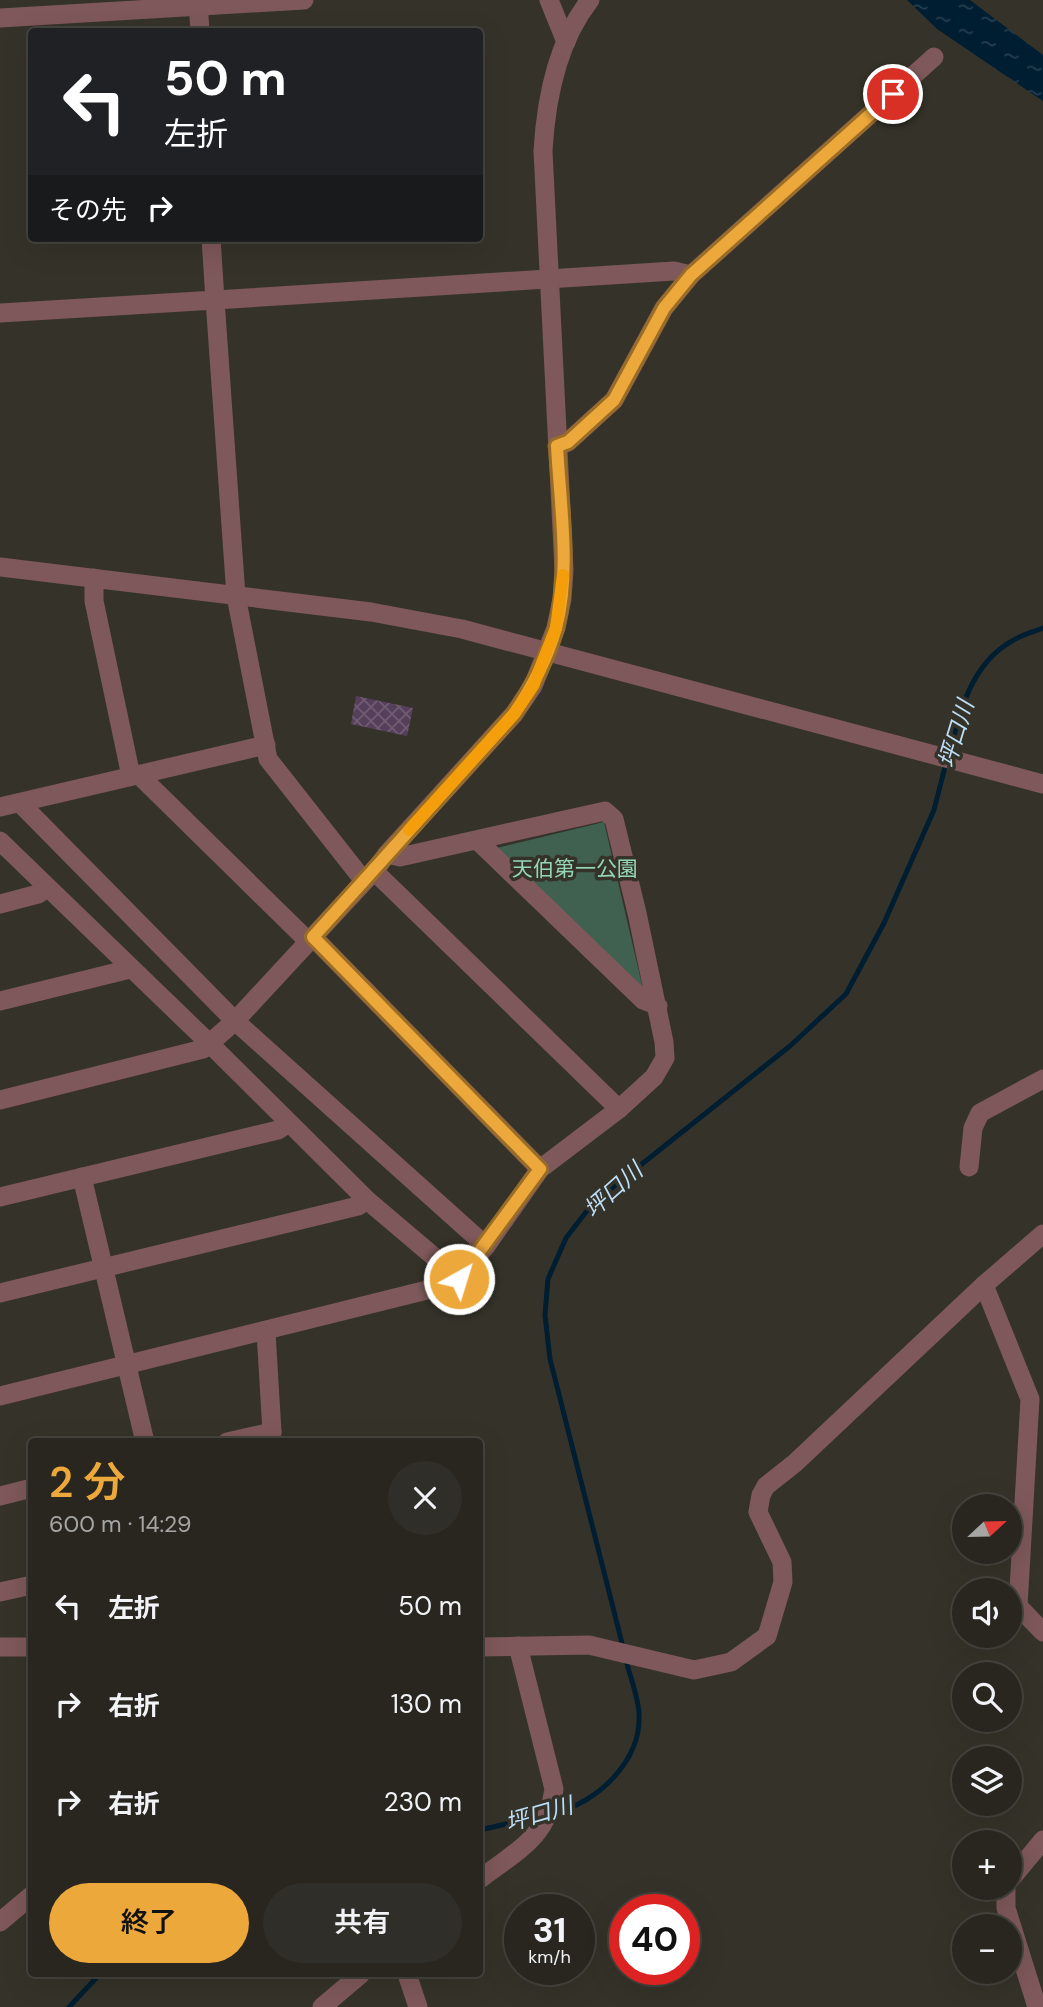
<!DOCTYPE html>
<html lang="ja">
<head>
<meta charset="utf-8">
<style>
	body { margin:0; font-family:"DM Sans","Noto Sans JP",sans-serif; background:#302e28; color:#f1f3f6; height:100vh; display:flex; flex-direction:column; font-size:26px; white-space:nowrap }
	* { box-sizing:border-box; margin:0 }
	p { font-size:23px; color:#a5a5a4 }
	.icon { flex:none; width:38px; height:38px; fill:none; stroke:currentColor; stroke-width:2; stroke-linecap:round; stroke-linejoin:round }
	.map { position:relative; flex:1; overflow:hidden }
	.sheet { position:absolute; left:28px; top:1438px; width:455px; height:539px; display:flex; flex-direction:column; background:#28261f; border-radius:7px; box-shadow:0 7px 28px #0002,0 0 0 2px #44433d }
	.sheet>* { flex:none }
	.hud { position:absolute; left:28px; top:28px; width:455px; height:214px; border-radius:7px; box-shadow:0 7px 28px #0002,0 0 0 2px #44433d; background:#202124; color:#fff; overflow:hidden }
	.needle { width:46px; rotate:68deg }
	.controls { position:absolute; left:952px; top:1494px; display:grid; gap:14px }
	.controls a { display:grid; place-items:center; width:70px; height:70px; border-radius:50%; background:#28261f; box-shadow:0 7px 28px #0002,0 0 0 2px #44433d; font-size:35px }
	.speed { position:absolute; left:504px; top:1894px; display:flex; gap:14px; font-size:35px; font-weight:700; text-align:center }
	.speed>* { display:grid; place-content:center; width:91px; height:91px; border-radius:50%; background:#28261f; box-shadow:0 7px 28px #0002,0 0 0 2px #44433d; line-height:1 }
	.speed small { font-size:18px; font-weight:400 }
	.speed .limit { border:10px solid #d22; background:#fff; color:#111 }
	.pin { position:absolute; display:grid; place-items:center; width:60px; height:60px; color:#fff; margin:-30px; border:4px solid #fff; border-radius:50%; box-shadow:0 2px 7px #0007 }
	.me { position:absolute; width:77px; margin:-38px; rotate:39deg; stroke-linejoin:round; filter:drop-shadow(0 0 5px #0008) }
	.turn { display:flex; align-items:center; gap:24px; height:147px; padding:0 21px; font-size:32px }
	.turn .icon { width:91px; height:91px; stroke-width:2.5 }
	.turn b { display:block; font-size:49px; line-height:60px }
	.then { display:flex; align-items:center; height:66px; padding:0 21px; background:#0003; gap:14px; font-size:26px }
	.round { display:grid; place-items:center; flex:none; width:74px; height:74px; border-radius:37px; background:#302e28 }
	.head { display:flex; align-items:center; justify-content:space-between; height:119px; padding:0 21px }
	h1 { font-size:42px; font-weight:600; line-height:52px; color:#eda83c }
	.primary-button { display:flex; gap:14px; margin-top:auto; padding:14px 21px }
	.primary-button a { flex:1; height:80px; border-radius:42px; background:#eda83c; color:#111; font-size:28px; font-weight:600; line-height:80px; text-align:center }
	.primary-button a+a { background:#302e28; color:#f1f3f6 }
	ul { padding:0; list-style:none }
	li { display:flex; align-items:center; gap:21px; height:98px; padding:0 21px }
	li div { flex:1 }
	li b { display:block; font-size:26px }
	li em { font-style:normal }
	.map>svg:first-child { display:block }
</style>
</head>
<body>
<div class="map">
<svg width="1043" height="2007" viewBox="0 0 1043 2007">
	<defs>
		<pattern id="water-ripples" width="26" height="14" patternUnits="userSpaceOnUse" patternTransform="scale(1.75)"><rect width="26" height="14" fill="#001e32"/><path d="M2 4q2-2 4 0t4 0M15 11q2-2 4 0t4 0" fill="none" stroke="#263f50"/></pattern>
		<pattern id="building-cross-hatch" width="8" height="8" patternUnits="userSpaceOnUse" patternTransform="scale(1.75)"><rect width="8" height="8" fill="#563f5a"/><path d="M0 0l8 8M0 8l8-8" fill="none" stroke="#6f5b72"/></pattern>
	</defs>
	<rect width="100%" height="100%" fill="#353329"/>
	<path fill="#406150" d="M604,822L643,989L497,848Z"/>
	<path fill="url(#water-ripples)" d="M907,0H970L1043,55V101L937,29Z"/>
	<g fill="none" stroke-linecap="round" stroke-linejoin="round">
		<g stroke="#001e32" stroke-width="5">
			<path d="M949,754C960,711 971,664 1012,641C1021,635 1033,632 1043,628"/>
			<path d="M623,1647L550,1359L545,1315L548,1279L566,1238L593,1203L790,1046L846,994L884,923L934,810L946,763"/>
			<path d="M554,1813C598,1803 642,1760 639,1713C638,1696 630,1677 626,1660"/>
			<path d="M480,1830L541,1816"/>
			<path d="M69,2007L100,1974"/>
		</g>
	</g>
	<path fill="url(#building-cross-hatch)" d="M356,696L413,708L407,736L351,724Z"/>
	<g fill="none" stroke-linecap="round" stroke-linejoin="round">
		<g stroke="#7e585a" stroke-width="19">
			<path d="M198,0L200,32"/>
			<path d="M549,0L566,42"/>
			<path d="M0,18L304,0"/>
			<path d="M0,313L215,300L211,238"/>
			<path d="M557,446L568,442L614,400L664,308L691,275"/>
			<path d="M0,567L371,612L462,629L1043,784"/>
			<path d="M94,578V601L131,776"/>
			<path d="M138,774L309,942"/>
			<path d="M20,803L235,1021L486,1246"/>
			<path d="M0,807L266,745"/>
			<path d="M0,841L209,1043L367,1200L459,1278"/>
			<path d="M478,841L643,1000L658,1006"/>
			<path d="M374,871L619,1109"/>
			<path d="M364,881L268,759L236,596L215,300L674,271L691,275L934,57"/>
			<path d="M0,904L38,894L47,888"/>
			<path d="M313,937L540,1169"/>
			<path d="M0,1001L130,969"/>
			<path d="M0,1100L203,1049L235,1021L374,871L387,854L514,714L533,686L556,628L562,599L564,570L543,151C546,99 557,42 590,0"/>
			<path d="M969,1167L973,1128L980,1113L1043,1079"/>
			<path d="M82,1177L145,1442"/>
			<path d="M0,1197L278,1130L289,1123"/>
			<path d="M984,1285L1030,1399L1018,1606L1043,1632"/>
			<path d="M0,1293L358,1206L367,1200"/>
			<path d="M266,1332L272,1432L269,1442"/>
			<path d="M0,1396L443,1286L459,1278L486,1246L540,1169L619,1109L654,1077L665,1058L664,1042L637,913L614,819L605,811L400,857L387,854"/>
			<path d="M227,1442L272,1432"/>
			<path d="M0,1496L32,1488"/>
			<path d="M0,1592L32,1585"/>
			<path d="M0,1647H32"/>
			<path d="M480,1647L589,1645L694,1670L731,1662L767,1636L783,1582L782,1562L758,1512L761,1495L766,1486L795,1463L984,1285L1043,1234"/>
			<path d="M480,1879C516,1851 548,1838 554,1789L518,1646"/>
			<path d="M1010,1880L1043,1840"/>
			<path d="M1006,1888V1908L1037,2007"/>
			<path d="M0,1922L32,1895"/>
			<path d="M407,1974L418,2007"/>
			<path d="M322,2007L361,1974"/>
		</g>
	</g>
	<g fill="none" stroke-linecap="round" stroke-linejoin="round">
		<g stroke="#9a6d27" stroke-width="18">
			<path id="route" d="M459,1279L540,1169L313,937L514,714C532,688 547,659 556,628C571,572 560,504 557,446L568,442L614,400L664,308L691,275L893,94"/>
		</g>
		<use href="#route" stroke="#eda83c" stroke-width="12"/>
		<path stroke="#f59e0b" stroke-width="12" d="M409,830L514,714L533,686L556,628L563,575"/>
	</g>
	<g text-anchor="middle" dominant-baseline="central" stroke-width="7" stroke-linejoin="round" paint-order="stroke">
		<g font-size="21" fill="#94d6b5" stroke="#353329">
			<text x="575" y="869">天伯第一公園</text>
		</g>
		<g font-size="23" font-style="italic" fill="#bcdff7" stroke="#353329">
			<text transform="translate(956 734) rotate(-73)">坪口川</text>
			<text transform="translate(613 1190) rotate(-42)">坪口川</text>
			<text transform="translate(539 1814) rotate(-16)">坪口川</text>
		</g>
	</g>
</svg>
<div class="controls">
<a><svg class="needle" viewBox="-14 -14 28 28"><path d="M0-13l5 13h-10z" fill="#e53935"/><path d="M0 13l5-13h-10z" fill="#a5a5a4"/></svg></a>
<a><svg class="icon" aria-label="sound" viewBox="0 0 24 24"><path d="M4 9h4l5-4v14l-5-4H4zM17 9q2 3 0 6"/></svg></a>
<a><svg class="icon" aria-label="search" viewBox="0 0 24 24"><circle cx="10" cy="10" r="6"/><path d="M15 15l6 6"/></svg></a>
<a><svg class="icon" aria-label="layers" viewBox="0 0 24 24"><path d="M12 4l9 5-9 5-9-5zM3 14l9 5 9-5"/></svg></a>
<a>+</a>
<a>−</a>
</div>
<div class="speed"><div>31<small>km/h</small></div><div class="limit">40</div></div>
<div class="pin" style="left:893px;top:94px;background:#d93025"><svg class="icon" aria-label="arrive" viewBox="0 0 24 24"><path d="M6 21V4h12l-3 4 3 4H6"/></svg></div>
<svg class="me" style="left:459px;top:1279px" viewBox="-20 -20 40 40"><circle r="17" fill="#eda83c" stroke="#fff" stroke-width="3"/><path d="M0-11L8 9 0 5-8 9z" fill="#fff"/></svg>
<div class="hud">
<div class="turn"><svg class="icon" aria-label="left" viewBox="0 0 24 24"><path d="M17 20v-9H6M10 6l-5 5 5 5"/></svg><div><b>50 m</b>左折</div></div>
<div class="then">その先<svg class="icon" aria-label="right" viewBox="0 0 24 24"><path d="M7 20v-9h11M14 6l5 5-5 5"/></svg></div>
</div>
<section class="sheet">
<div class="head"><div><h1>2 分</h1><p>600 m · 14:29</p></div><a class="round"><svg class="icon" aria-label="close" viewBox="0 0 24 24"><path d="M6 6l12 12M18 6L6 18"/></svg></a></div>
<ul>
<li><svg class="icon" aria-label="left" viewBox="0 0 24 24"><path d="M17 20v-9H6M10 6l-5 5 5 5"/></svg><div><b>左折</b></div><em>50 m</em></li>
<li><svg class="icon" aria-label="right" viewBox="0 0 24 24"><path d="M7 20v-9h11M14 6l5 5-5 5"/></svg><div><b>右折</b></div><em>130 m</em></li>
<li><svg class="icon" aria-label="right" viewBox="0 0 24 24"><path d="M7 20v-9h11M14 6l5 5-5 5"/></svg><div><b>右折</b></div><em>230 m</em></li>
</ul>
<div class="primary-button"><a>終了</a><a>共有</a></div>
</section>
</div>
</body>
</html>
